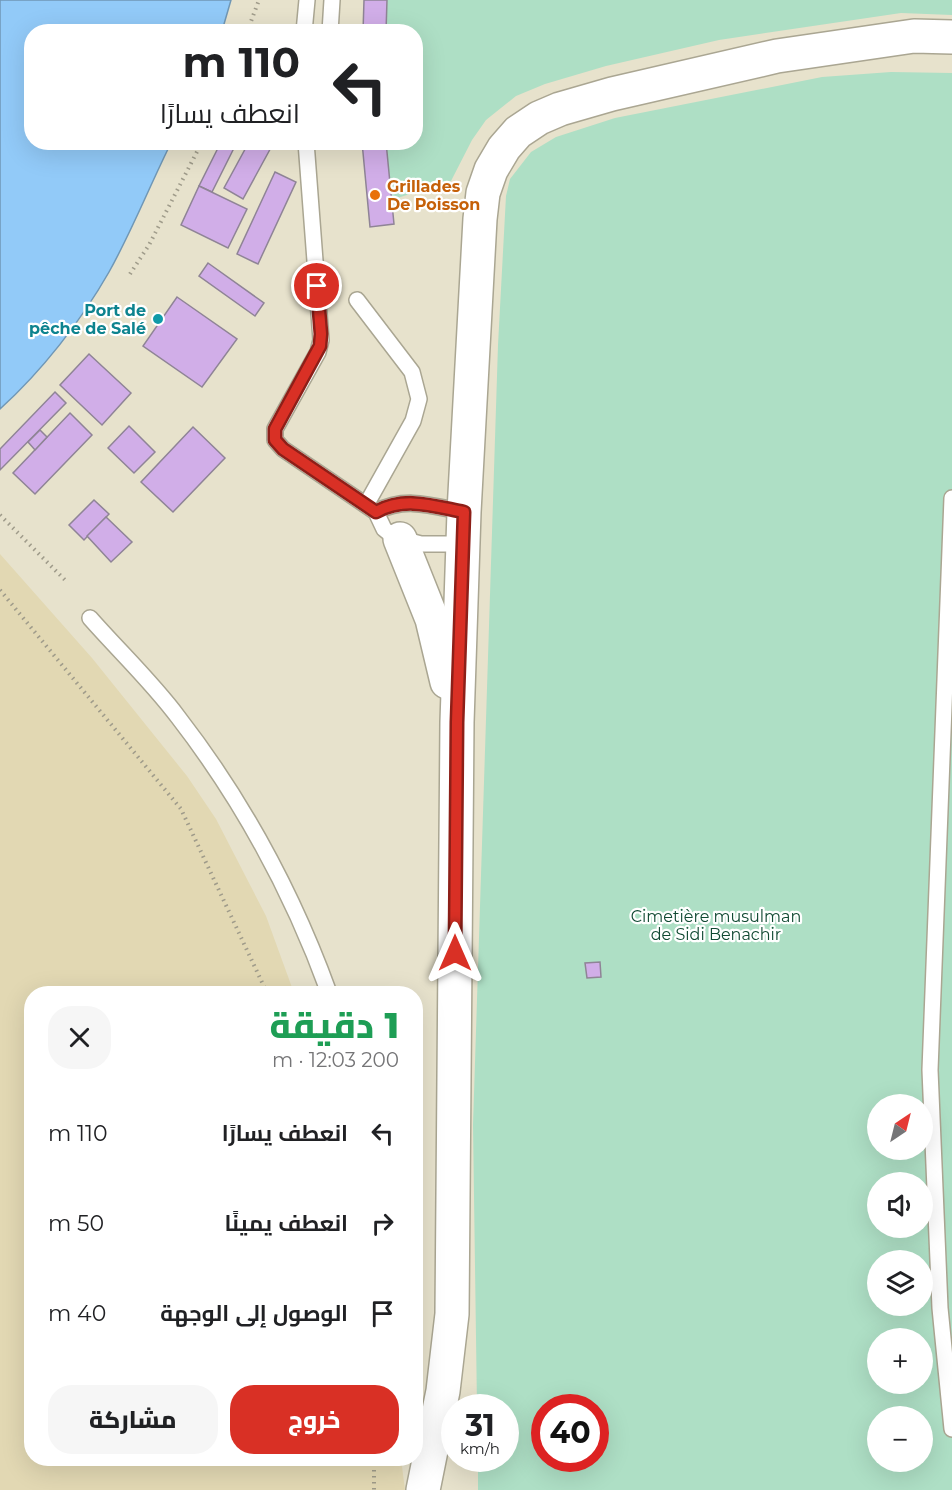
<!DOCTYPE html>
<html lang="ar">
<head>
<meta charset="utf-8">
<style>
	body { margin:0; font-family:Montserrat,Cairo,sans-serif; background:#f6f6f6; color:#202124; direction:rtl; height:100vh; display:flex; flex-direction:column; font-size:22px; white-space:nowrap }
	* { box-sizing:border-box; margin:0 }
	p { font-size:20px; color:#757577 }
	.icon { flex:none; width:33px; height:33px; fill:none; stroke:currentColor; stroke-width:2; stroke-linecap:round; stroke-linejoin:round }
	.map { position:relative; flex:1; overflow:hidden; direction:ltr }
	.panel { position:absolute; left:24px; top:986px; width:399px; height:480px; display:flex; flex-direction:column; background:#fff; border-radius:24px; box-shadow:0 6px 24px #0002; direction:rtl }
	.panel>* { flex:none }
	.banner { position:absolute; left:24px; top:24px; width:399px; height:126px; border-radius:24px; box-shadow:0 6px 24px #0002; direction:rtl; background:#fff; color:#202124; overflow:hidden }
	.needle { width:39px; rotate:35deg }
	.fabs { position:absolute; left:867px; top:1094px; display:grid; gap:12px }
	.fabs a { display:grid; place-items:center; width:66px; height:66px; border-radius:50%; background:#fff; box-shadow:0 6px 24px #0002; font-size:30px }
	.speed { position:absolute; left:441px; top:1394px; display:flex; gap:12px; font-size:30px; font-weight:700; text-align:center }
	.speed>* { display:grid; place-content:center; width:78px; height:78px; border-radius:50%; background:#fff; box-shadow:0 6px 24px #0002; line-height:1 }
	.speed small { font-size:15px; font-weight:400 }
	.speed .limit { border:9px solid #d22; background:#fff; color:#111 }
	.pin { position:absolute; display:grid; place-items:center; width:51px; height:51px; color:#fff; margin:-26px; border:3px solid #fff; border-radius:50%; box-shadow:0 2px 6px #0007 }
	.me { position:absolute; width:66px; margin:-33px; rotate:0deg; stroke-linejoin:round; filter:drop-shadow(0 0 4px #0008) }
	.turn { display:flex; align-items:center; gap:21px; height:126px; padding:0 24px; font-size:27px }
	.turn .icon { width:78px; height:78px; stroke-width:2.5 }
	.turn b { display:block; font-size:42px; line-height:51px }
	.round { display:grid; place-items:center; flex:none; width:63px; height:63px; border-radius:24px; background:#f6f6f6 }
	.summary { display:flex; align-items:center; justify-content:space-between; height:102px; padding:0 24px }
	h1 { font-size:36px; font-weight:800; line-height:45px; color:#1e9e55 }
	.primary-button { display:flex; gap:12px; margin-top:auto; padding:12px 24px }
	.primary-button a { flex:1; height:69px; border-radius:24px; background:#d93025; color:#fff; font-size:24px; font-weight:800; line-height:69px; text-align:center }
	.primary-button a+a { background:#f6f6f6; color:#202124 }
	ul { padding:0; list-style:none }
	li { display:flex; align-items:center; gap:18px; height:90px; padding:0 24px }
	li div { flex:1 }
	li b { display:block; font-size:22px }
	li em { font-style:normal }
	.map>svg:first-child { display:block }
</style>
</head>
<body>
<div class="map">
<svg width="952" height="1490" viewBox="0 0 952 1490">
	<rect width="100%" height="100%" fill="#e7e2cc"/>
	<g fill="#aedfc5" fill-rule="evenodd">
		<path d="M387,0H952V15L901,13L719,40L606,66L545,84L516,96L486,120L472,140L451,181L391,200L386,143L416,142V32L386,31Z"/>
		<path d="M891,72L952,73V1490H478V1458H506V1407H477L473,1125L498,345L506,196L510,179L531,152L556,137L615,118L822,77ZM878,1104H922V1149H878ZM878,1182H922V1227H878ZM878,1260H922V1305H878ZM878,1338H922V1383H878ZM544,1407H596V1458H544ZM878,1416H922V1461H878Z"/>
	</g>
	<path fill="#e2d8b3" d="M0,554L92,658L187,776L216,819L266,916L294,993H32V1458H401L405,1490H0Z"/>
	<path fill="#92caf8" stroke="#7097b5" stroke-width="1.5" d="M0,0H231L222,31L32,32V142L171,143C150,185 132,231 109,272C81,321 42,371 0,409Z"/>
	<g fill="#d1aee8" stroke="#8f8496" stroke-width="1.5">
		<path d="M364,0H387L386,32H363Z"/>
		<path d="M221,142H237L212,192L199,186Z"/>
		<path d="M249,142H274L243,199L224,188Z"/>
		<path d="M362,142H386L394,224L370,227Z"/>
		<path d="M275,172L296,182L258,264L237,254Z"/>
		<path d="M199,186L247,209L228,248L181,225Z"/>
		<path d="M208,263L264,303L255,316L199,276Z"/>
		<path d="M177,297L237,339L202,387L143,346Z"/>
		<path d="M89,354L131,393L102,425L60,385Z"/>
		<path d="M55,392L66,403L0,470V449Z"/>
		<path d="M70,413L92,435L35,494L13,473Z"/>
		<path d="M129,426L155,452L134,473L108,448Z"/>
		<path d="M193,427L225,458L173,512L141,482Z"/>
		<path d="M40,430L47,437L35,450L28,442Z"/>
		<path d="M94,500L109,514L84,540L69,525Z"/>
		<path d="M106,517L132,542L111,562L87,536Z"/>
		<path d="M600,962L601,977L587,978L585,963Z"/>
	</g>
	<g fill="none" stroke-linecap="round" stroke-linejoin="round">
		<g stroke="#aaa692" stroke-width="18">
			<g id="service">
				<path d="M304,32L307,0"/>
				<path d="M330,32L332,0"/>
				<path d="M306,142L321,340L318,352L275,429V440L283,449L376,512L384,529L394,537L421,544H463"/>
				<path d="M357,300L412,372L419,399L413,421L366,505"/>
				<path d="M952,498L930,1070L940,1308L952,1429"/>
				<path d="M376,512C405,496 433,506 464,512"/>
				<path d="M90,618C119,651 152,682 178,717C243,801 293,894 329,993"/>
				<path d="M416,1416L435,1429"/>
			</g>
		</g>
		<g stroke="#aaa692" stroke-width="36">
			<g id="tertiary">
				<path d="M400,539L432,619L447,682"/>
				<path d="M423,1490L443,1391L452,1314L457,722L464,512L480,219L483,193L491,170L504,148L518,132L539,118L560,109L612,94L777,56L914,36L952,37"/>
			</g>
		</g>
		<g stroke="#9f9b8a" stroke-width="4" stroke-dasharray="1.5 4.5" stroke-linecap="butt">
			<path d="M247,32L259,0"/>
			<path d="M130,274L149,245L202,142"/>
			<path d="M0,515L66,581"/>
			<path d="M0,590L181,809L267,993"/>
			<path d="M374,1458V1490"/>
		</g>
		<use href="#service" stroke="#fff" stroke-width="15"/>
		<use href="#tertiary" stroke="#fff" stroke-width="33"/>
	</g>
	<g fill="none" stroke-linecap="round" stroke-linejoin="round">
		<g stroke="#8d1f18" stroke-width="15">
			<path id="route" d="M317,286L321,334L320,346L275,429V440L283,449L376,512C405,496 433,506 464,512L457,722L455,953"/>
		</g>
		<use href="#route" stroke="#d93025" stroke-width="10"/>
	</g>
	<circle fill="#e8710a" stroke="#fff" stroke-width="2" cx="375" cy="195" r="6"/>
	<circle fill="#0f9aa8" stroke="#fff" stroke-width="2" cx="158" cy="319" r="6"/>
	<g text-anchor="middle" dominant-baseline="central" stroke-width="4.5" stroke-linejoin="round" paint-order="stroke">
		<g font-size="16" font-weight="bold" fill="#c56008" stroke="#fff" text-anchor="start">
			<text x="387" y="186">Grillades<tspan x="387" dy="18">De Poisson</tspan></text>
		</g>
		<g font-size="16" font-weight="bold" fill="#0d838f" stroke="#fff" text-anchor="end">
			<text x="146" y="310">Port de<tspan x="146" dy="18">pêche de Salé</tspan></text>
		</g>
		<g font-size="16" fill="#104932" stroke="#fff">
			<text x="716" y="916">Cimetière musulman<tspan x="716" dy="18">de Sidi Benachir</tspan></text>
		</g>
	</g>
</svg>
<div class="fabs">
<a><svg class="needle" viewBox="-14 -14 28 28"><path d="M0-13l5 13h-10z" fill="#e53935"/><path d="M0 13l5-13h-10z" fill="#757577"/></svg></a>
<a><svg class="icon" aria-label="sound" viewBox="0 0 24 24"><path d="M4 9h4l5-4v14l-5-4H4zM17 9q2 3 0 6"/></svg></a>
<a><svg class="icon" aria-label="layers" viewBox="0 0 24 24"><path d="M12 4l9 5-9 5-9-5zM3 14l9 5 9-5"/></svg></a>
<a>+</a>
<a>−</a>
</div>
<div class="speed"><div>31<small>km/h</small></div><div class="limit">40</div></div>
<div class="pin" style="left:317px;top:286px;background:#d93025"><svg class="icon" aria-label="arrive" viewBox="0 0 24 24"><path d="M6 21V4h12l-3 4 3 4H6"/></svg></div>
<svg class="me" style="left:455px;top:953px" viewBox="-20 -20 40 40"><path d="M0-17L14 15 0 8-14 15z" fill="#d93025" stroke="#fff" stroke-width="4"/></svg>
<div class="banner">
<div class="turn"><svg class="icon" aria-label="left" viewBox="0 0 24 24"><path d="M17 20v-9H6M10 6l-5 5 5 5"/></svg><div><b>110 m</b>انعطف يسارًا</div></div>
</div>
<section class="panel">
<div class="summary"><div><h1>1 دقيقة</h1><p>200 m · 12:03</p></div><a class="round"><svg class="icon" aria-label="close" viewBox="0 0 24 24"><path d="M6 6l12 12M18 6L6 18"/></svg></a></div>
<ul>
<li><svg class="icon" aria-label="left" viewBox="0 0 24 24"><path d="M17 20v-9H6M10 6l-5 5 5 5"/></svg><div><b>انعطف يسارًا</b></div><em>110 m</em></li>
<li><svg class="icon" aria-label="right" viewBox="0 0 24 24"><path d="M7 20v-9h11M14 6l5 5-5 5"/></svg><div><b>انعطف يمينًا</b></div><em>50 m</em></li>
<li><svg class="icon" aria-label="arrive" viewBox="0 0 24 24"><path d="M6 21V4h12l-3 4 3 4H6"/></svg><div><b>الوصول إلى الوجهة</b></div><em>40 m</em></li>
</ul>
<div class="primary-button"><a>خروج</a><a>مشاركة</a></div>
</section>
</div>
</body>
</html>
